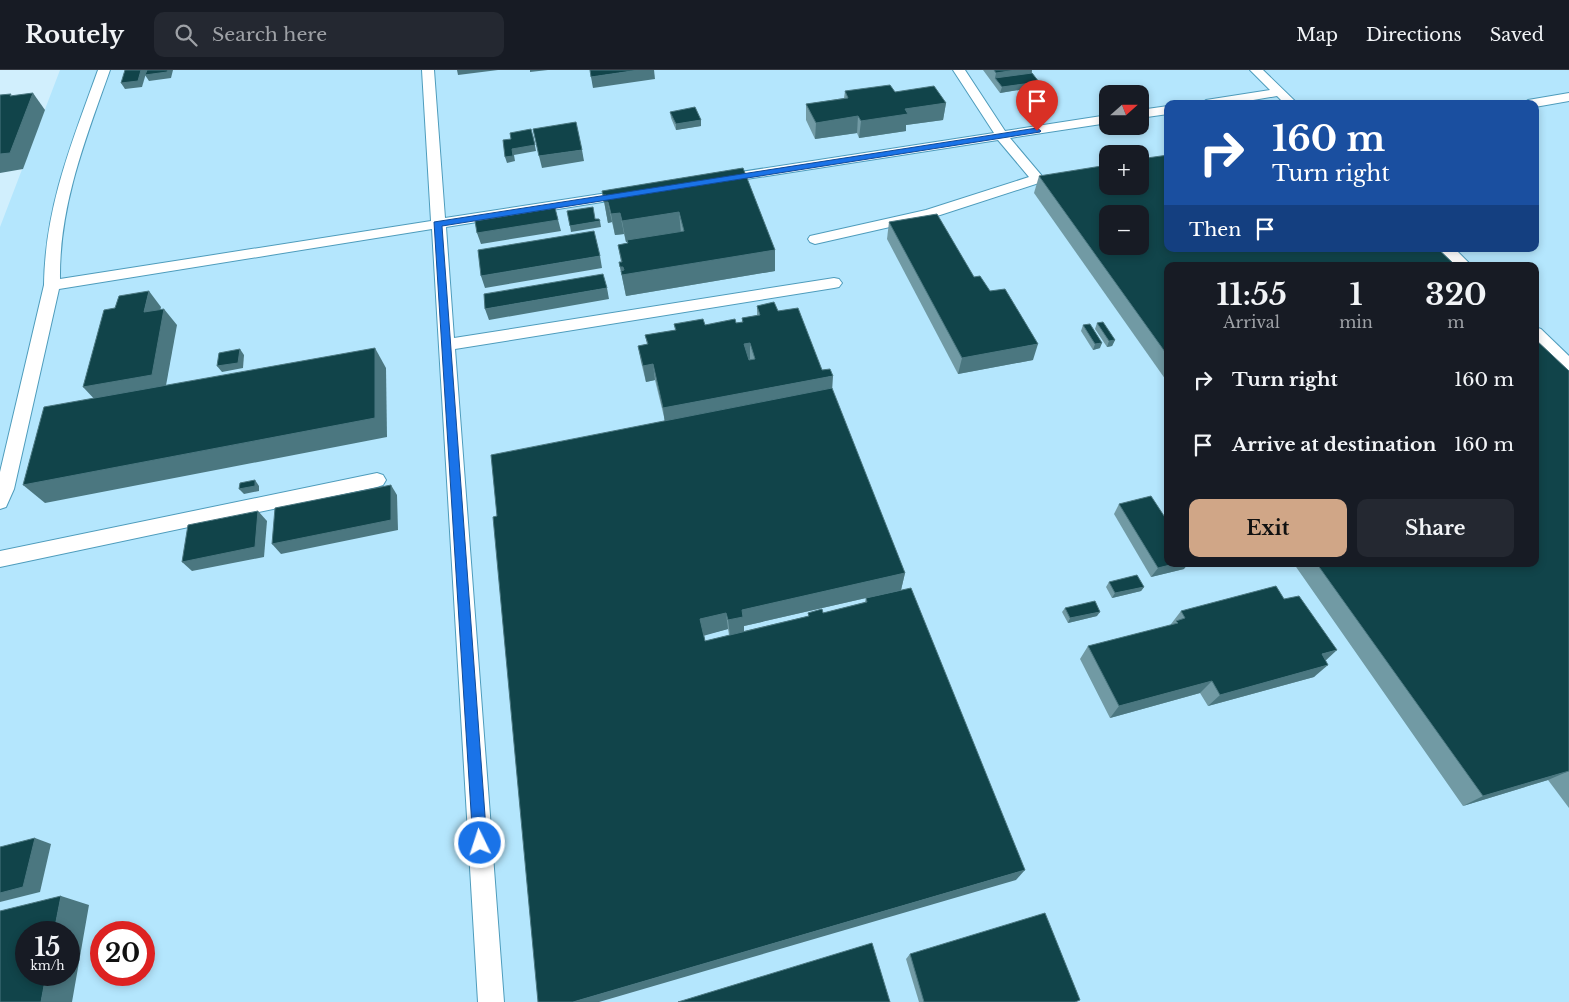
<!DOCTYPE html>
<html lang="en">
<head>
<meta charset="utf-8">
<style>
	body { margin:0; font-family:"Libre Baskerville",serif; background:#242831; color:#f1f3f6; height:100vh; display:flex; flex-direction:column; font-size:19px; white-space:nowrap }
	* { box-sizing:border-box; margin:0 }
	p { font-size:16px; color:#9ea1a6 }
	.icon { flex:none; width:28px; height:28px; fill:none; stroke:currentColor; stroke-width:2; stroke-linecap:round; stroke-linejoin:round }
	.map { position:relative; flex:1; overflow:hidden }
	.drawer { position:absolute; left:1164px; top:192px; width:375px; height:305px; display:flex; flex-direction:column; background:#171b24; border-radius:10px; box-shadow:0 2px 8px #0003 }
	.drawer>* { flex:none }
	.top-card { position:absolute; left:1164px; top:30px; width:375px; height:152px; border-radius:10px; box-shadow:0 2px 8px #0003; background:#1a4fa0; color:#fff; overflow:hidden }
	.needle { width:32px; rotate:69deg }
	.fabs { position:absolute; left:1099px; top:15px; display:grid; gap:10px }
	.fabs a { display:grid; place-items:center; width:50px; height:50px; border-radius:10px; background:#171b24; box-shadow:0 2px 8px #0003; font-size:25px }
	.speed { position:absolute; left:15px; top:851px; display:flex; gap:10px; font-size:25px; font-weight:700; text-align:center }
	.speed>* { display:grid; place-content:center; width:65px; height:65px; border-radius:50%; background:#171b24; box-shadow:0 2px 8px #0003; line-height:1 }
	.speed small { font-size:12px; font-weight:400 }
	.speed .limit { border:8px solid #d22; background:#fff; color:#111 }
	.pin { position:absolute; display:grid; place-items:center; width:42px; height:42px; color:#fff; margin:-51px -21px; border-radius:50% 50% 50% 0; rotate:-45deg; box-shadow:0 0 5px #0007 }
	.pin .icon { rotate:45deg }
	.me { position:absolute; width:55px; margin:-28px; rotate:356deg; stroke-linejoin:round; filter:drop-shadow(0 0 4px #0008) }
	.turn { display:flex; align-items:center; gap:18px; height:105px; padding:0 25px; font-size:22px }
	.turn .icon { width:65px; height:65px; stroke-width:2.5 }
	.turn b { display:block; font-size:35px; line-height:42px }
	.then { display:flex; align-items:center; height:48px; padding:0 25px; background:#0003; gap:10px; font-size:19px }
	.eta { display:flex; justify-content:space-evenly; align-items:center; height:85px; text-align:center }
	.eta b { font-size:30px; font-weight:800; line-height:35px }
	.primary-button { display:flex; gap:10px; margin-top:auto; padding:10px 25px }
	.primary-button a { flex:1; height:58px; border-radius:10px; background:#d0a687; color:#111; font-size:20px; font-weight:800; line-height:58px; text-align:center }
	.primary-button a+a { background:#242831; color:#f1f3f6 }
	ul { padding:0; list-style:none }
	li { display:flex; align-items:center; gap:15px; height:65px; padding:0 25px }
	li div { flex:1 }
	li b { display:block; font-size:19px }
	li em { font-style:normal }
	header { display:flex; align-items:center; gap:30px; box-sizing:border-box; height:70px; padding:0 25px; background:#171b24; border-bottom:1px solid #363941 }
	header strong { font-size:24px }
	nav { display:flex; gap:28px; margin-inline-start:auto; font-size:18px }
	.search { width:350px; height:45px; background:#242831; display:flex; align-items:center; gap:12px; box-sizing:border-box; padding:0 18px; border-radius:10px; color:#9ea1a6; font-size:19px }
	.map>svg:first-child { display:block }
</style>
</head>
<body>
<header>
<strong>Routely</strong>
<div class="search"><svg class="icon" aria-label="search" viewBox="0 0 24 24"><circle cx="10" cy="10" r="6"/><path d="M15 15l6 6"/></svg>Search here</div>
<nav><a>Map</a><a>Directions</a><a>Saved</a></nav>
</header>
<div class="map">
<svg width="1569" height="932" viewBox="0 0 1569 932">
	<rect width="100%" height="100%" fill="#d1effd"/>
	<path fill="#b4e6fd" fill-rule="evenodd" d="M60,0H1569V932H0V157ZM1108,24H1140V56H1108ZM1168,34H1535V179H1168ZM1108,84H1140V116H1108ZM1108,144H1140V176H1108ZM1168,196H1535V494H1168ZM26,862H69V905H26ZM101,862H144V905H101Z"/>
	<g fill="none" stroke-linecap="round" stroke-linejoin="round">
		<g stroke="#4e9cbc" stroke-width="2">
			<g id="service">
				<path d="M98,0H110C86,68 59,135 60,209L431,151L422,0H434L445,148L627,120L634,124L627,128L446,157L454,268L834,208L839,209L842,213L839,217L834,218L455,279L504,932H478L432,159L59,219L14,419L6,437L0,439V402L44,215C45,137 72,72 98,0Z"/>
				<path d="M953,0H965L1005,61L1108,45V53L1010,68L1042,106L1044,109L1042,112L934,147L815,174L810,172L808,169L810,166L926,140L1029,107L998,70L721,113L714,109L721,105L994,63Z"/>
				<path d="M1250,0H1263L1298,34H1285L1277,26L1230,34H1200L1206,30L1270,20Z"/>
				<path d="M1569,23V31L1535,37V34H1522L1528,30Z"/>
				<path d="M1168,36V44L1140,48V40Z"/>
				<path d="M1439,179H1455L1472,196H1456Z"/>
				<path d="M1535,257L1541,259L1569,286V301L1563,299L1535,272Z"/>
				<path d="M377,403L383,405L386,410L383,415L377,417L0,497V481Z"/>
			</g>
		</g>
		<use href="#service" fill="#fff" fill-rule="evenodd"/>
	</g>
	<g fill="#719aa4" fill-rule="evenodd">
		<path d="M983,0H1032V3L1039,12L1037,17L1000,23Z"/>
		<path d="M845,21L895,22L946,33L943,50L906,55V61L859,68L857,63L815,69L806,50V34L844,28Z"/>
		<path d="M670,42L701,50V56L676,60L671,48Z"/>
		<path d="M743,98L775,180V201L626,226L619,192H621L618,175L627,173V172H626L624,164L615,165L612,152L608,153L602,121Z"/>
		<path d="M1039,106L1168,196V313L1034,123Z"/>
		<path d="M889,152L974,207L1033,290L958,304L887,169Z"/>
		<path d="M757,236L778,241L822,300L832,320L905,503L901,520L744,556V561L808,546V543H823L865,532L866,528L1016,810L497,446L665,351L655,310L646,312L641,292L638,276L647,274L645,265L675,260L674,254L705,255L736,253L742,252V248L757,245ZM728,559L729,565L705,571L704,565Z"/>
		<path d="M1097,253L1115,270L1112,276L1107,277L1095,259Z"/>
		<path d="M1083,255L1100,278L1093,280L1081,261Z"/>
		<path d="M1569,301V738L1548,710L1463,736L1294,494H1535Z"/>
		<path d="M1119,434L1184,499L1151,507L1114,444Z"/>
		<path d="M1109,512L1144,517L1141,521L1112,528L1106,517Z"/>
		<path d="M1065,538L1097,546L1068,553L1062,542Z"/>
		<path d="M1181,541L1325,590L1314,607L1208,636L1200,623L1110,648L1080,589L1088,576L1171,555V554Z"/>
		<path d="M910,884L1076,932H919L906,889Z"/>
	</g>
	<g fill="#4b7780">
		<path d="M141,0H147L142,17L125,19L121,13Z"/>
		<path d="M168,0H173L171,8L149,11L145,5Z"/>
		<path d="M457,0H498L458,5Z"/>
		<path d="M530,0H548L530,2Z"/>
		<path d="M639,0H654L655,9L593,18L591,7Z"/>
		<path d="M1016,0H1032L1030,9L995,8L996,3Z"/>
		<path d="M1039,12L1037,17L1000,23L1002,17Z"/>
		<path d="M33,23L45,40L23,99L0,103V84Z"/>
		<path d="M946,33L943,50L906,55V61L859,68L861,51L905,39Z"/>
		<path d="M858,46L857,63L815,69L816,53Z"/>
		<path d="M701,50V56L676,60V54Z"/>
		<path d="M533,65L536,81L514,85L515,91L507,93L505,87L512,79Z"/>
		<path d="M582,80L584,91L542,98L539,86Z"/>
		<path d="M603,125H606L612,152L608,153Z"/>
		<path d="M555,138L561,161L481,174L477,163Z"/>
		<path d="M679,142L681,163L626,172L622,151Z"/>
		<path d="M620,143L624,164L615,165L611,144Z"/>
		<path d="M600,151L601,157L571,162L570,156Z"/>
		<path d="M775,180V201L626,226L620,197Z"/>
		<path d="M600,186L602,198L485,218L481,206Z"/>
		<path d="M607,218L609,229L489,250L485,239Z"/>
		<path d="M149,221L161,237L156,258L144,242Z"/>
		<path d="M164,239L177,255L165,321L98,333L83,317Z"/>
		<path d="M1115,270L1112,276L1107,277L1109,271Z"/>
		<path d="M750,273V289L745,290L744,274Z"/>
		<path d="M1102,273L1100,278L1093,280L1095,274Z"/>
		<path d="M1038,274L1033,290L958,304L962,288Z"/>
		<path d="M375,278L386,298L387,367L45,433L23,415Z"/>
		<path d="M240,279L244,285L243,298L222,302L217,296Z"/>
		<path d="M653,294L655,310L646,312L643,296Z"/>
		<path d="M833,306L832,322L665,354L663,338Z"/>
		<path d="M255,410L259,416V421L244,424L239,419Z"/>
		<path d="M391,415L397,425L398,460L281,484L272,474Z"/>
		<path d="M258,441L267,451L264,487L192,501L182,492Z"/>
		<path d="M1174,494H1188L1184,499L1151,507L1158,498Z"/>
		<path d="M905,503L901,520L744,556V563L730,566L728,550L742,540Z"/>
		<path d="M1144,517L1141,521L1112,528L1115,523Z"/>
		<path d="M1100,542L1097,546L1068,553L1070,548Z"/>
		<path d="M726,543L728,559L703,566L700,549Z"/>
		<path d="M1337,580L1323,593L1322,584Z"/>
		<path d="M1328,595L1314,607L1208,636L1220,625Z"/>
		<path d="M1212,611L1200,623L1110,648L1119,636Z"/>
		<path d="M1569,701L1548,710L1463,736L1483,726Z"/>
		<path d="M35,768L51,774L40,822L0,832V823Z"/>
		<path d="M1025,800L1016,810L599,932H573Z"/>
		<path d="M61,826L89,835L72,932H41L46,905H69V862H54Z"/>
	</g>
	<g fill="#11444a" stroke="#4b7780" fill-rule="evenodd">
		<path d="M125,0H141L138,11L121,13Z"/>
		<path d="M147,0H168L167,2L145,5Z"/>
		<path d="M590,0H639L591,7Z"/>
		<path d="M994,0H1016L996,3Z"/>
		<path d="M1032,3L1039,12L1002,17L995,8Z"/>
		<path d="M890,15L895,22L934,16L946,33L905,39L908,44L861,51L858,46L816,53L806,34L848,28L845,21Z"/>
		<path d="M33,23L10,83L0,84V25L11,24L10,26Z"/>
		<path d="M695,37L701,50L676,54L670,42Z"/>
		<path d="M576,52L582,80L539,86L533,59Z"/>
		<path d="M531,59L535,75L512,79L513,86L505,87L503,70L511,69L510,63Z"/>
		<path d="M1168,85V179H1438L1456,196H1168V286L1039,106L1108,95V116H1140V89ZM1108,144H1140V176H1108Z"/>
		<path d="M743,98L775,180L622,205L621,201L624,200L623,197H620L619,192H622L618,175L628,173L627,170L684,161L679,142L622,151L620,143L611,144L608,132H604L603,128L607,127L606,125H603L602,121Z"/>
		<path d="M593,137L595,149H599L600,151L570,156L567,141Z"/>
		<path d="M555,138L558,150L477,163L475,151Z"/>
		<path d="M937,144L974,207L980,206L990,221L1005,219L1038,274L962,288L889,152Z"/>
		<path d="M594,161L600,186L481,206L478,180Z"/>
		<path d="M603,204L607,218L485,239L484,224Z"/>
		<path d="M149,221L144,242L164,239L152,305L83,317L104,240L115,238L119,226Z"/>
		<path d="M774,232L778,241L798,238L822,300L830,299L833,306L663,338L653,294L643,296L638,276L648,274L645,265L676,260L674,254L703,249L705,255L735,249L736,253L743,252L742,248L760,245L757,236ZM750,273L755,289L749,290L744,274Z"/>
		<path d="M1103,252L1115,270L1109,271L1097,253Z"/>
		<path d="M1090,254L1102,273L1095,274L1083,255Z"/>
		<path d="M1535,269L1569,301V701L1483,726L1317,494H1535Z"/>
		<path d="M375,278V348L23,415L44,337Z"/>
		<path d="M240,279L238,293L217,296L219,283Z"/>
		<path d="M832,318L905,503L742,540L743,547L728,550L726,543L700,549L705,571L809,546L808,543L822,539L823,543L867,532L866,528L911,518L1025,800L573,932H538L493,447L497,446L491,385Z"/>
		<path d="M255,410V416L239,419L240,413Z"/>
		<path d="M391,415V450L272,474L275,438Z"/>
		<path d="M1151,426L1168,452V494H1174L1158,498L1119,434Z"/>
		<path d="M258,441L255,477L182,492L188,455Z"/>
		<path d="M1137,505L1144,517L1115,523L1109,512Z"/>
		<path d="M1276,516L1284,529L1299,526L1337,580L1322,584L1328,595L1220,625L1212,611L1119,636L1088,576L1178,553L1176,551L1185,548L1181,541Z"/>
		<path d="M1095,531L1100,542L1070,548L1065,538Z"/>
		<path d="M35,768L23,817L0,823V777Z"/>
		<path d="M61,826L54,862H26V905H46L41,932H0V841Z"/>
		<path d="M1045,843L1080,930L1075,932H924L910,884Z"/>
		<path d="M872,873L890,932H678Z"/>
	</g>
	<path fill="#1a73e8" stroke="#114b97" d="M1037,58L1041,61L1040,62L442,156L487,773L485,778L480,780L475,778L473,773L434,152Z"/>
</svg>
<div class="fabs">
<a><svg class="needle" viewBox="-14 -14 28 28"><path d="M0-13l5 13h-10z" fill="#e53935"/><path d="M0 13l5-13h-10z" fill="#9ea1a6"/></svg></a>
<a>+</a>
<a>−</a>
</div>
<div class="speed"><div>15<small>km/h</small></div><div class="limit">20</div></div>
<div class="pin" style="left:1037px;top:61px;background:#d93025"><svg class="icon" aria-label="arrive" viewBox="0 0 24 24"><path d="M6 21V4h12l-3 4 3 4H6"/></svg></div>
<svg class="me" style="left:480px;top:773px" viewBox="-20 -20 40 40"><circle r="17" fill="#1a73e8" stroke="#fff" stroke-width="3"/><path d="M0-11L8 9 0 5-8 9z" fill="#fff"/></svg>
<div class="top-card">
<div class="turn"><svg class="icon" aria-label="right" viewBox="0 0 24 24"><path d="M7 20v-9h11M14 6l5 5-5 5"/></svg><div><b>160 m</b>Turn right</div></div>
<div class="then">Then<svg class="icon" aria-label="arrive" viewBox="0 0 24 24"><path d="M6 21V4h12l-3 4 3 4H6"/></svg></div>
</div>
<section class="drawer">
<div class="eta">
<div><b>11:55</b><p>Arrival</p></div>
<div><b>1</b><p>min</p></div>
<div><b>320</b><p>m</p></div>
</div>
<ul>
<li><svg class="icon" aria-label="right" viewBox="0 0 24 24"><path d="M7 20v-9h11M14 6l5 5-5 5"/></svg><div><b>Turn right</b></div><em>160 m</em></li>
<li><svg class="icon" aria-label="arrive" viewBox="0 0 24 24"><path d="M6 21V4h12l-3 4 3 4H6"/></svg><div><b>Arrive at destination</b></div><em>160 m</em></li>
</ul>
<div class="primary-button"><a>Exit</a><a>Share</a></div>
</section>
</div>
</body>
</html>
